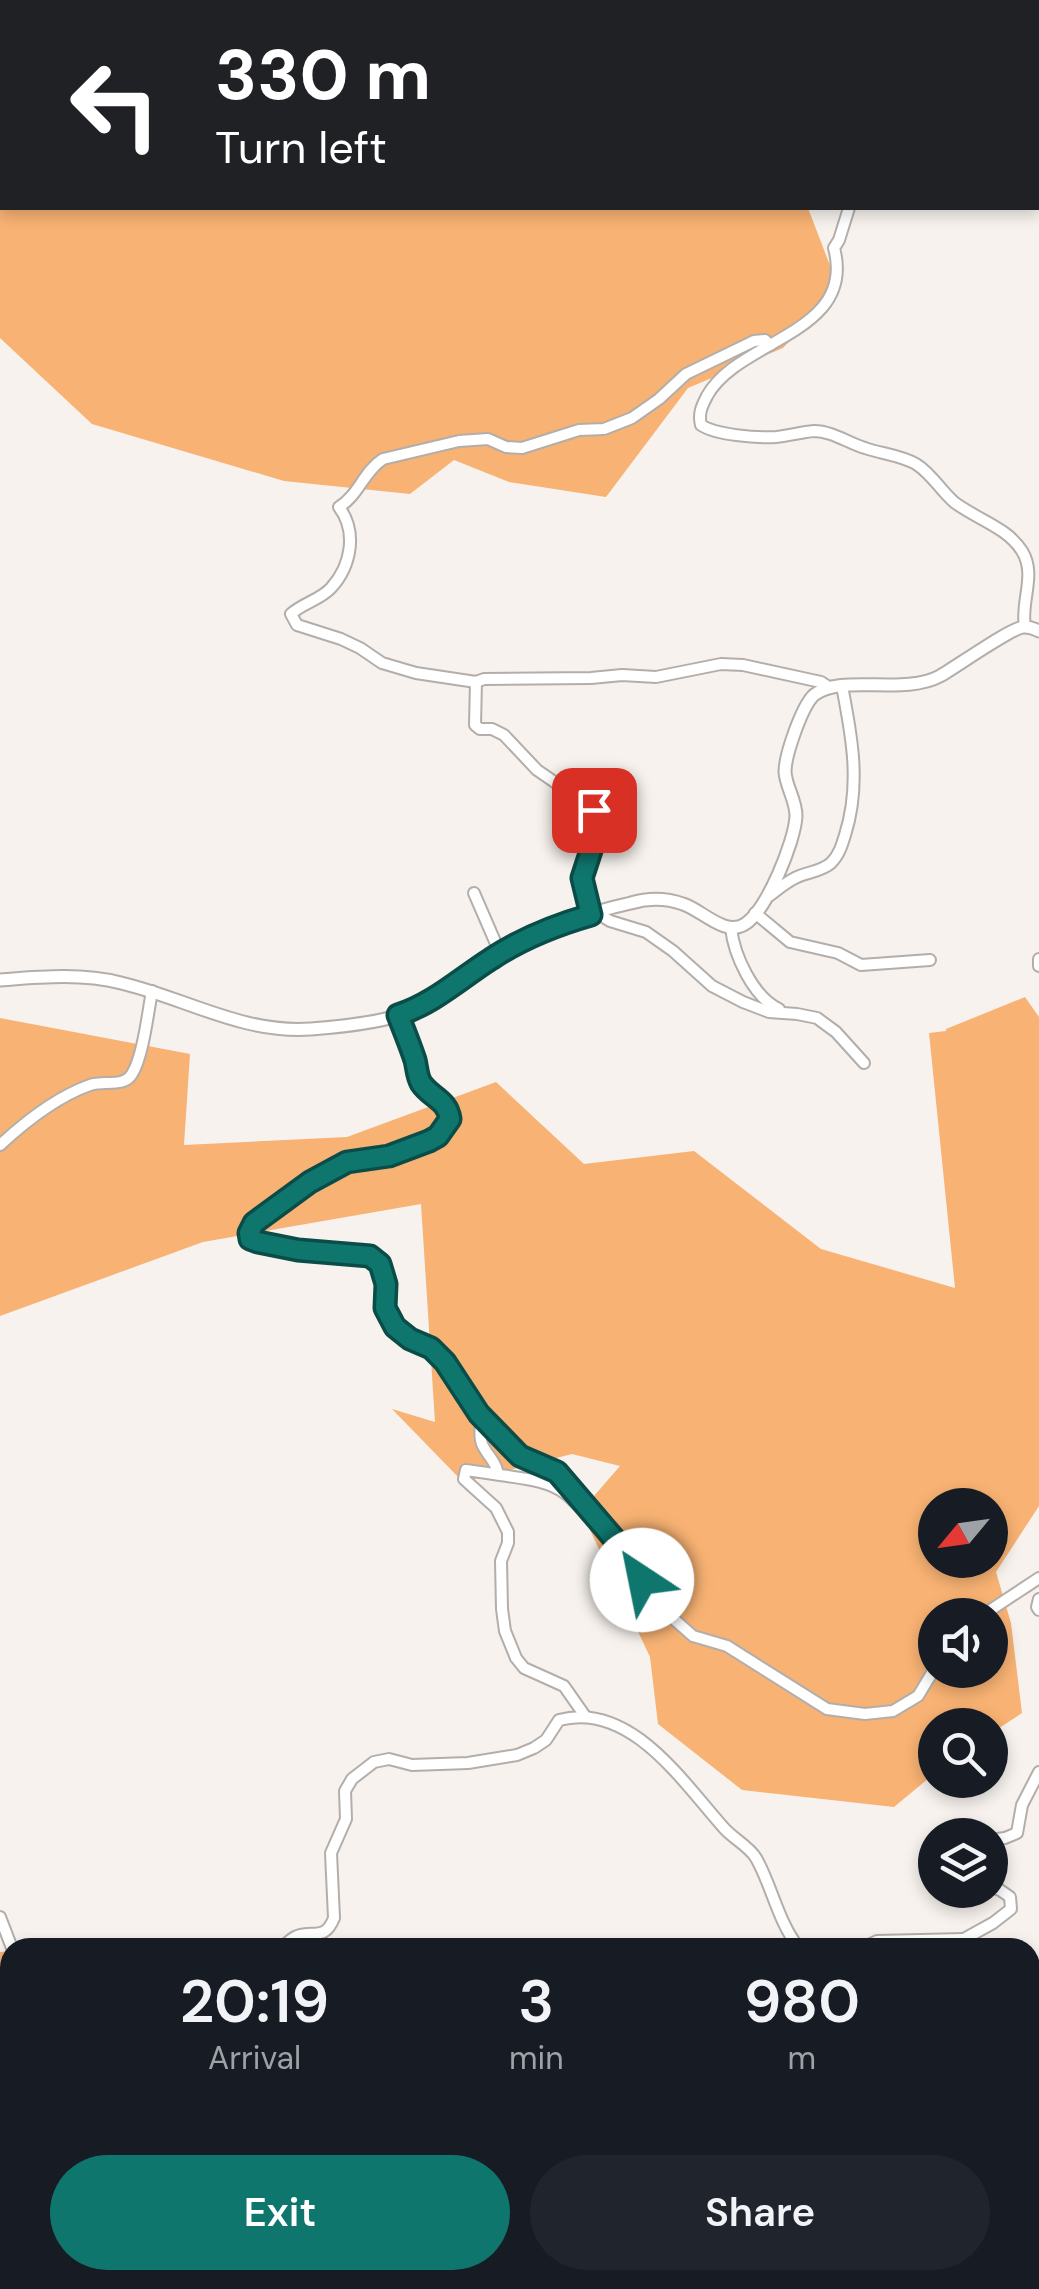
<!DOCTYPE html>
<html lang="en">
<head>
<meta charset="utf-8">
<style>
	body { margin:0; font-family:"DM Sans",sans-serif; background:#20242c; color:#f1f3f6; height:100vh; display:flex; flex-direction:column; font-size:38px; white-space:nowrap }
	* { box-sizing:border-box; margin:0 }
	p { font-size:32px; color:#9ea1a6 }
	.icon { flex:none; width:55px; height:55px; fill:none; stroke:currentColor; stroke-width:2; stroke-linecap:round; stroke-linejoin:round }
	.map { position:relative; flex:1; overflow:hidden }
	.panel { position:absolute; left:0px; top:1938px; width:1040px; height:352px; display:flex; flex-direction:column; background:#171b24; border-radius:30px 30px 0 0; box-shadow:0 5px 15px #0003 }
	.panel>* { flex:none }
	.top-card { position:absolute; left:0px; top:0px; width:1040px; height:210px; box-shadow:0 5px 15px #0003; background:#202124; color:#fff; overflow:hidden }
	.needle { width:65px; rotate:241deg }
	.controls { position:absolute; left:918px; top:1488px; display:grid; gap:20px }
	.controls a { display:grid; place-items:center; width:90px; height:90px; border-radius:50%; background:#171b24; box-shadow:0 5px 15px #0003; font-size:50px }
	.pin { position:absolute; display:grid; place-items:center; width:85px; height:85px; color:#fff; margin:-42px; border-radius:20px; box-shadow:0 5px 15px #0006 }
	.me { position:absolute; width:110px; margin:-55px; rotate:326deg; stroke-linejoin:round; filter:drop-shadow(0 0 8px #0008) }
	.turn { display:flex; align-items:center; gap:35px; height:210px; padding:0 50px; font-size:45px }
	.turn .icon { width:130px; height:130px; stroke-width:2.5 }
	.turn b { display:block; font-size:70px; line-height:85px }
	.eta { display:flex; justify-content:space-evenly; align-items:center; height:170px; text-align:center }
	.eta b { font-size:60px; font-weight:600; line-height:70px }
	.button { display:flex; gap:20px; margin-top:auto; padding:20px 50px }
	.button a { flex:1; height:115px; border-radius:60px; background:#0f766e; color:#fff; font-size:40px; font-weight:600; line-height:115px; text-align:center }
	.button a+a { background:#20242c; color:#f1f3f6 }
	.map>svg:first-child { display:block }
</style>
</head>
<body>
<div class="map">
<svg width="1039" height="2289" viewBox="0 0 1039 2289">
	<rect width="100%" height="100%" fill="#f7f2ed"/>
	<g fill="#f8b273" fill-rule="evenodd">
		<path d="M0,0H898L900,2H2V208H808L839,289L783,348L688,388L606,497L509,482L454,460L410,494L284,481L92,424L0,338Z"/>
		<path d="M1025,997L1039,1017V1506L996,1572L1011,1623L1022,1713L990,1734V1725H935V1773L894,1807L742,1790L658,1724L650,1657L581,1511L620,1466L572,1454L463,1482L392,1409L435,1422L421,1204L203,1242L0,1316V1018L190,1054L184,1145L347,1137L496,1082L584,1164L694,1151L821,1249L955,1288L929,1033L946,1031V1029ZM935,1505H990V1560H935ZM935,1615H990V1670H935Z"/>
		<path d="M10,1951V2036L0,2061V1952Z"/>
	</g>
	<g fill="none" stroke-linecap="round" stroke-linejoin="round">
		<g stroke="#b3aeaa" stroke-width="14">
			<g id="minor">
				<path d="M1038,184L1039,183"/>
				<path d="M849,208L839,240L834,248C857,334 738,339 707,396C702,406 698,413 701,425C716,435 756,438 776,437C788,436 801,432 814,431C832,431 848,443 865,448C882,454 900,455 916,464C932,474 940,490 954,502C976,519 1007,527 1022,551C1037,575 1020,602 1025,627"/>
				<path d="M770,345L765,340L754,341L686,374L659,399L632,418L604,429L579,430L522,448L506,447L488,439L459,441L383,459C364,471 358,496 339,507C357,531 352,565 331,588C320,600 303,603 291,614L297,625L341,639L360,648L382,663L416,673L476,682L484,679L591,678L622,675L656,677L721,664L743,665L821,682L830,688"/>
				<path d="M476,682L475,725L480,729H492L504,735L537,770L588,805L598,817L597,834L581,878L591,915"/>
				<path d="M474,893L500,953"/>
				<path d="M769,896C777,890 785,883 795,878C806,872 821,872 831,863C839,855 842,845 845,835C861,785 852,737 842,686"/>
				<path d="M597,913L610,921L646,932L673,951L712,986L743,1002L769,1012L797,1014L817,1018L836,1032L864,1063"/>
				<path d="M755,913L790,942L838,953L861,965L930,960"/>
				<path d="M731,928C734,955 753,997 779,1009"/>
				<path d="M1039,959V966"/>
				<path d="M398,1015C404,1030 410,1045 415,1060C417,1068 417,1076 421,1083C431,1098 447,1099 450,1119L439,1136L429,1141L389,1156L347,1162L310,1182L254,1223L249,1233L250,1239C276,1251 312,1252 341,1254C350,1255 364,1254 371,1257C396,1269 379,1302 390,1321C401,1337 420,1340 434,1351C445,1360 474,1401 479,1413C483,1423 478,1434 482,1444C486,1454 494,1459 497,1470L494,1474L466,1470L464,1479L496,1508L508,1532V1543L501,1561L502,1609L505,1631L516,1658L524,1668L564,1686L585,1716"/>
				<path d="M0,1145C26,1121 56,1097 90,1085C103,1080 124,1088 132,1074C143,1057 148,1012 152,991"/>
				<path d="M480,1414L519,1456L557,1472L634,1562L651,1599L693,1636L727,1646L827,1709L865,1714L893,1711L918,1696L935,1668"/>
				<path d="M494,1474C517,1478 547,1479 566,1494C577,1503 578,1508 592,1514"/>
				<path d="M1039,1599L1037,1607L1039,1610"/>
				<path d="M983,1615L1039,1578"/>
				<path d="M990,1840L1005,1838L1017,1833L1022,1805L1039,1772"/>
				<path d="M0,1917L12,1948"/>
				<path d="M964,1939L993,1923L1011,1909L1010,1897L1000,1890L990,1886"/>
				<path d="M282,1948C287,1943 290,1939 297,1936C314,1930 325,1941 334,1918L331,1853L346,1819L345,1791L352,1779L374,1762L389,1759L412,1765L468,1763L517,1755L534,1748L546,1740L559,1720C630,1701 682,1781 723,1827C732,1838 749,1846 756,1858C772,1886 778,1922 799,1948"/>
				<path d="M674,1948L676,1946L694,1948"/>
				<path d="M862,1948L877,1941L964,1939L963,1948"/>
				<path d="M0,2051H10"/>
				<path d="M1030,2088L1039,2116"/>
				<path d="M0,2150L10,2148"/>
				<path d="M113,2280L120,2289"/>
				<path d="M623,2280L625,2289"/>
			</g>
		</g>
		<g stroke="#b3aeaa" stroke-width="15">
			<path id="tertiary" d="M0,980C40,977 81,973 121,983C185,998 243,1034 311,1029C337,1027 385,1022 408,1012C440,998 467,973 497,955C537,930 586,913 631,903C648,898 666,898 683,904C702,910 725,937 745,924C767,910 795,841 796,816C796,800 786,787 785,772C785,755 802,706 814,695C842,673 903,696 940,676C956,667 1012,627 1024,627C1029,627 1035,629 1039,631"/>
		</g>
		<use href="#minor" stroke="#fff" stroke-width="10"/>
		<use href="#tertiary" stroke="#fff" stroke-width="11"/>
	</g>
	<g fill="none" stroke-linecap="round" stroke-linejoin="round">
		<g stroke="#0a4d48" stroke-width="25">
			<path id="route" d="M594,810L599,826L582,878L591,915C556,925 521,939 491,959C461,978 433,1004 398,1015C404,1030 410,1045 415,1060C417,1068 417,1076 421,1083C431,1098 447,1099 450,1119L438,1136L429,1141L389,1156L347,1162L310,1182L254,1223L249,1233L250,1239L258,1242L298,1250L370,1256L380,1264L386,1284L385,1308L395,1327L410,1339L431,1348L445,1362L479,1414L520,1456L557,1472L634,1562L642,1580"/>
		</g>
		<use href="#route" stroke="#0f766e" stroke-width="18"/>
	</g>
</svg>
<div class="controls">
<a><svg class="needle" viewBox="-14 -14 28 28"><path d="M0-13l5 13h-10z" fill="#e53935"/><path d="M0 13l5-13h-10z" fill="#9ea1a6"/></svg></a>
<a><svg class="icon" aria-label="sound" viewBox="0 0 24 24"><path d="M4 9h4l5-4v14l-5-4H4zM17 9q2 3 0 6"/></svg></a>
<a><svg class="icon" aria-label="search" viewBox="0 0 24 24"><circle cx="10" cy="10" r="6"/><path d="M15 15l6 6"/></svg></a>
<a><svg class="icon" aria-label="layers" viewBox="0 0 24 24"><path d="M12 4l9 5-9 5-9-5zM3 14l9 5 9-5"/></svg></a>
</div>
<div class="pin" style="left:594px;top:810px;background:#d93025"><svg class="icon" aria-label="arrive" viewBox="0 0 24 24"><path d="M6 21V4h12l-3 4 3 4H6"/></svg></div>
<svg class="me" style="left:642px;top:1580px" viewBox="-20 -20 40 40"><circle r="19" fill="#fff"/><path d="M0-13L10 11 0 6-10 11z" fill="#0f766e"/></svg>
<div class="top-card">
<div class="turn"><svg class="icon" aria-label="left" viewBox="0 0 24 24"><path d="M17 20v-9H6M10 6l-5 5 5 5"/></svg><div><b>330 m</b>Turn left</div></div>
</div>
<section class="panel">
<div class="eta">
<div><b>20:19</b><p>Arrival</p></div>
<div><b>3</b><p>min</p></div>
<div><b>980</b><p>m</p></div>
</div>
<div class="button"><a>Exit</a><a>Share</a></div>
</section>
</div>
</body>
</html>
